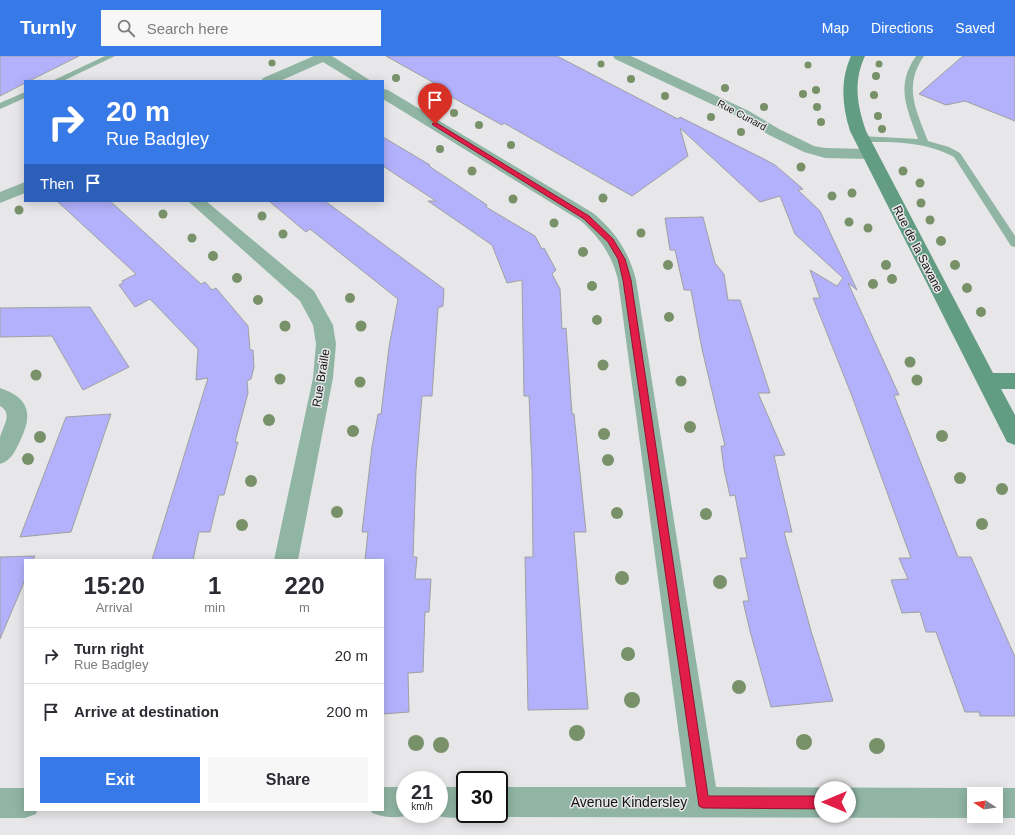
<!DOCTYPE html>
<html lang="en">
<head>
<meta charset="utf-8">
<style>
	body { margin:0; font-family:Helvetica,sans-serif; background:#f7f7f7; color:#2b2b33; height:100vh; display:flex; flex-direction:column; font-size:15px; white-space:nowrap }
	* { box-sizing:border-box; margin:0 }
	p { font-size:13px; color:#7c7c81 }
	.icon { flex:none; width:22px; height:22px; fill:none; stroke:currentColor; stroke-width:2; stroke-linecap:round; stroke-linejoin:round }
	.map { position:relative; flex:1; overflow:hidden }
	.sheet { position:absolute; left:24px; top:503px; width:360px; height:252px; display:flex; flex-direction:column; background:#fff; border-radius:0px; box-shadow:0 2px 10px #0003 }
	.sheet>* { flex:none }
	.hud { position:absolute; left:24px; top:24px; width:360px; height:122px; border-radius:0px; box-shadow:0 2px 10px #0003; background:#3779e7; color:#fff; overflow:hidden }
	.needle { width:26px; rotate:282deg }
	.tools { position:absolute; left:967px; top:731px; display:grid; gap:8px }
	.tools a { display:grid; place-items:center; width:36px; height:36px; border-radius:0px; background:#fff; box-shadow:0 2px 10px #0003; font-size:20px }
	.speed { position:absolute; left:396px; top:715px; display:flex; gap:8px; font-size:20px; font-weight:700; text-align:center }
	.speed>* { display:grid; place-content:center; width:52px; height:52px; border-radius:50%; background:#fff; box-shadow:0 2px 10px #0003; line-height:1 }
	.speed small { font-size:10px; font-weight:400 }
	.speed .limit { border:2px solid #111; border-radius:6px; background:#fff; color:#111 }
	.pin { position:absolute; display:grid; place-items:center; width:34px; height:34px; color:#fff; margin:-41px -17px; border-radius:50% 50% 50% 0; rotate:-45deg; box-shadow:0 0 4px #0007 }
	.pin .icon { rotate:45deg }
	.me { position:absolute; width:44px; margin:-22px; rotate:270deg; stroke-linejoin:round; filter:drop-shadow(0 0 3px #0008) }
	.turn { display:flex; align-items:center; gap:14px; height:84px; padding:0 16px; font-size:18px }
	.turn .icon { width:52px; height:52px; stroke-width:2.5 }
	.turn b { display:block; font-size:28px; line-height:34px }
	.then { display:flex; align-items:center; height:38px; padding:0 16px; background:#0003; gap:8px; font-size:15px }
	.eta { display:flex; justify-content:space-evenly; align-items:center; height:68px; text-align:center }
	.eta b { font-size:24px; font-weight:600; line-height:28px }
	.button { display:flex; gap:8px; margin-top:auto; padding:8px 16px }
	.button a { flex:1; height:46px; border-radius:0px; background:#3779e7; color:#fff; font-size:16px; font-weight:600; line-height:46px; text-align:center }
	.button a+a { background:#f7f7f7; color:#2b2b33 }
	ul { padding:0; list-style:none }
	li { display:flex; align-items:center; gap:12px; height:56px; padding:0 16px; border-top:1px solid #e1e1e2 }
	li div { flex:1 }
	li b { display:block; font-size:15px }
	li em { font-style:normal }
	header { display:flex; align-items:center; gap:24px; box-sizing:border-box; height:56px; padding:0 20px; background:#3779e7; color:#fff }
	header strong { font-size:19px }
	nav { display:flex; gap:22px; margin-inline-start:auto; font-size:14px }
	.search { width:280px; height:36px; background:#f7f7f7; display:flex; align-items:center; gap:10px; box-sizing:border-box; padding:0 14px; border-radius:0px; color:#7c7c81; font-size:15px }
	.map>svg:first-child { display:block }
</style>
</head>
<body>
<header>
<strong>Turnly</strong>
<div class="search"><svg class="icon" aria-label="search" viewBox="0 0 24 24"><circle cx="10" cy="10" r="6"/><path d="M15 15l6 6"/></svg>Search here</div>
<nav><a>Map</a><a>Directions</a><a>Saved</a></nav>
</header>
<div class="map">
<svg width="1015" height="779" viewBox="0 0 1015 779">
	<rect width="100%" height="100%" fill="#e7e7e9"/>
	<g fill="#b3b1fb" stroke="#9fa0a1">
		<path d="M0,0H79L29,25H25V27L0,40Z"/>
		<path d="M386,0H557L678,63L680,61L764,103L775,109L803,133L798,134L820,155L857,234L848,227L899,339H894L958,501H971L1015,601V660H980L979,656H965L936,576H926L920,556L902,557L891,524L908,523L899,502H911L852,340L813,242H820L810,214L837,230L843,222L795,178L780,140L760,146L680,72L688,100L632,140L504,67L502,69L441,35L445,33Z"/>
		<path d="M963,0H1015V65L965,45L946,49L919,38Z"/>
		<path d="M383,81L430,109L429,110L487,149L486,151L535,180L542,193L544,192L556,214L552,218L560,233L562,273L566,272L572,358H574L586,476H574L588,653L528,654L525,501H533L532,414L529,340H524L522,224L507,227L492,189L428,145H436L383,110Z"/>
		<path d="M57,145H110L201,228L205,226L212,234L216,232L248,270L250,294H253L254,311L251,323L247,325L248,337L235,386H238L224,439H219L210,476H199L193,504H152L208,322L196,324L198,293L150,243L135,251L119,229L123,227L122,225L136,218Z"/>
		<path d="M269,145H325L444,233L443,250L438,252L432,340H422L416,414L413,501H417L415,523H431L429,556H425L423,616L408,617L409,656L383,658V504H365L368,476H362L372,391L378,358H381L389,291L398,243L310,173L306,176Z"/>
		<path d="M703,161L715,207L724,218L728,244H740L770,337H758L785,399L774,400L792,476H784L811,575L833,645L771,651L750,575L743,545H749L740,502H747L735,439L730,440L724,413L721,390H725L702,293L691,234H684L675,194H670L665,162Z"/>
		<path d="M90,251L129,311L83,334L52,280L0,281V252Z"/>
		<path d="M111,358L71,476L20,481L66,361Z"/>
		<path d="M35,500L33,504H25V524L0,583V501Z"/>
	</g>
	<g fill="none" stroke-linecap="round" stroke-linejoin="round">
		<g fill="#90b5a4" fill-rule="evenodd">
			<path d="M105,0H115L63,25H52Z"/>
			<path d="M916,0H924C903,30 916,54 928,85L949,91L960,97L1015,180V191L1011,190L954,101C924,85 894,86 861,86L857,83L861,80L918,83C907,52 895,30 916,0Z"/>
			<path d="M25,36V42L0,53V47Z"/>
		</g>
		<g fill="#90b5a4" fill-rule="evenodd">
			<path d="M314,0H332L371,25H354L323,6L280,25H261L263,22Z"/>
			<path d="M613,0H631L749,55L779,73L814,90L825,92L869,93L874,95L877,98L874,101L869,103L825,102L804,96L769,79L739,61L615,3Z"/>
			<path d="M383,33L388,34L593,157C615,175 629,196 636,224L716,731L974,732L985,737L996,732H1015V762H996L991,760H996V738H974V760H979L974,762L499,761L492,758H499V731H686L618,224C612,199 600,182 581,165L383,43Z"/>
			<path d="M25,126V137L0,147V136Z"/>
			<path d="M188,145H206L314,235L333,269L336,288L333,322L298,504H274L313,322L316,288L313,269L300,245Z"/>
			<path d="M0,332C30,342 33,359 20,385C15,395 11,405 0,408C0,400 0,390 0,382C2,371 14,358 0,350Z"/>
			<path d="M383,731H405V758H412C399,763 385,762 372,757L371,754H383Z"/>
			<path d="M439,731H465V758H472C460,763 444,763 432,758H439Z"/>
			<path d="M0,732H25V754H37L36,758L25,762H0Z"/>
		</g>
		<path fill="#629c83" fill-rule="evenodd" d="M851,0H865C853,26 857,49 866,75L993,317H1015V333H1001L1015,359V389L1007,386L850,75C842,49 840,25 851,0Z"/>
	</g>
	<g fill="#789169">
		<circle cx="272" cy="7" r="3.5"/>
		<circle cx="601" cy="8" r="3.5"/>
		<circle cx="879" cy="8" r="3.5"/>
		<circle cx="808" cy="9" r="3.5"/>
		<circle cx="876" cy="20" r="4"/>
		<circle cx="396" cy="22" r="4"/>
		<circle cx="631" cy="23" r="4"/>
		<circle cx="725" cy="32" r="4"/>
		<circle cx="816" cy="34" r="4"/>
		<circle cx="803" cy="38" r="4"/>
		<circle cx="874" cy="39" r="4"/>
		<circle cx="665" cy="40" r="4"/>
		<circle cx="436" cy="45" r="4"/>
		<circle cx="764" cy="51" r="4"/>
		<circle cx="817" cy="51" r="4"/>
		<circle cx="454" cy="57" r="4"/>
		<circle cx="878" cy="60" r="4"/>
		<circle cx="711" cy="61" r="4"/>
		<circle cx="821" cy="66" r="4"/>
		<circle cx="479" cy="69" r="4"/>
		<circle cx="882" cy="73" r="4"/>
		<circle cx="741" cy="76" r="4"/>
		<circle cx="511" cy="89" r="4"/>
		<circle cx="440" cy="93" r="4"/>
		<circle cx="801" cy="111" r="4.5"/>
		<circle cx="472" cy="115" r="4.5"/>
		<circle cx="903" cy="115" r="4.5"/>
		<circle cx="920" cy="127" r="4.5"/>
		<circle cx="852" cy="137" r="4.5"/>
		<circle cx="832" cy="140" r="4.5"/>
		<circle cx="603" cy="142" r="4.5"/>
		<circle cx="513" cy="143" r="4.5"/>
		<circle cx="921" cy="147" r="4.5"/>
		<circle cx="19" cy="154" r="4.5"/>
		<circle cx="163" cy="158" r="4.5"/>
		<circle cx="262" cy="160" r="4.5"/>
		<circle cx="930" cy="164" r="4.5"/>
		<circle cx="849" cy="166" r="4.5"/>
		<circle cx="554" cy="167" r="4.5"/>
		<circle cx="868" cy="172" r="4.5"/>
		<circle cx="641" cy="177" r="4.5"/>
		<circle cx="283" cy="178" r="4.5"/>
		<circle cx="192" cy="182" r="4.5"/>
		<circle cx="941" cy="185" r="5"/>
		<circle cx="583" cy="196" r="5"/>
		<circle cx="213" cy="200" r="5"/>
		<circle cx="668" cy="209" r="5"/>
		<circle cx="886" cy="209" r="5"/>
		<circle cx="955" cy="209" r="5"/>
		<circle cx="237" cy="222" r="5"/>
		<circle cx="892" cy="223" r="5"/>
		<circle cx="873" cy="228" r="5"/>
		<circle cx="592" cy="230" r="5"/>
		<circle cx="967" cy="232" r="5"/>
		<circle cx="350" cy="242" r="5"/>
		<circle cx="258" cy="244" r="5"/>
		<circle cx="981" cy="256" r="5"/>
		<circle cx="669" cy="261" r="5"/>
		<circle cx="597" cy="264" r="5"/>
		<circle cx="285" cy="270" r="5.5"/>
		<circle cx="361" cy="270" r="5.5"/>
		<circle cx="910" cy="306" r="5.5"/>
		<circle cx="603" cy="309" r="5.5"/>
		<circle cx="36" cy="319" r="5.5"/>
		<circle cx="280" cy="323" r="5.5"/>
		<circle cx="917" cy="324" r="5.5"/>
		<circle cx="681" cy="325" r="5.5"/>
		<circle cx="360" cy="326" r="5.5"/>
		<circle cx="269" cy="364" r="6"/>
		<circle cx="690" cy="371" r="6"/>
		<circle cx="353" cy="375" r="6"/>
		<circle cx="604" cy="378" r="6"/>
		<circle cx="942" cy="380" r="6"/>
		<circle cx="40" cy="381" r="6"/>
		<circle cx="28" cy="403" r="6"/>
		<circle cx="608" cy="404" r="6"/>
		<circle cx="960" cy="422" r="6"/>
		<circle cx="251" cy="425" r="6"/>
		<circle cx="1002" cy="433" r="6"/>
		<circle cx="337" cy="456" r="6"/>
		<circle cx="617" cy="457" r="6"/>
		<circle cx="706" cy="458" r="6"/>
		<circle cx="982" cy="468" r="6"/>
		<circle cx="242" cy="469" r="6"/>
		<circle cx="622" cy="522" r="7"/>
		<circle cx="720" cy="526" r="7"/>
		<circle cx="628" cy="598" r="7"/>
		<circle cx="739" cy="631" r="7"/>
		<circle cx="632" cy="644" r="8"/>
		<circle cx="577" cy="677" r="8"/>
		<circle cx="804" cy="686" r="8"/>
		<circle cx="416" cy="687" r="8"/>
		<circle cx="441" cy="689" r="8"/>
		<circle cx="877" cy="690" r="8"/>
	</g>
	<path fill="#e11d48" stroke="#92132f" d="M435,66L589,160L613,183L625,203L631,224L708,740H835L840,742L842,746L840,751L835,753L703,752L699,750L623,224L618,203L608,186L584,163L433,69L432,68Z"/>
	<g text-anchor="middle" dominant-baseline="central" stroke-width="3" stroke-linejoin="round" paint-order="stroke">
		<g font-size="10" fill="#121213" stroke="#e7e7e9">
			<text transform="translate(742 59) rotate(28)">Rue Cunard</text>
		</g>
		<g font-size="12" fill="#121213" stroke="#e7e7e9">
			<text transform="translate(918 193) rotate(63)">Rue de la Savane</text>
			<text transform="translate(321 322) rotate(-81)">Rue Braille</text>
		</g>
		<g font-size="14" fill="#121213" stroke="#e7e7e9">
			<text x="629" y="746">Avenue Kindersley</text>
		</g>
	</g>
</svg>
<div class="tools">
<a><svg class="needle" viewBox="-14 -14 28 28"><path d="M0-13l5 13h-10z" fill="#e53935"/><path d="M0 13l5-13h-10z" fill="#7c7c81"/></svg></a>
</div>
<div class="speed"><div>21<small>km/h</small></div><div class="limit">30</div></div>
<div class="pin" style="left:435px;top:68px;background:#d93025"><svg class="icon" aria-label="arrive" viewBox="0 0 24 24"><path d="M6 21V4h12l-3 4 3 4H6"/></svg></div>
<svg class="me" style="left:835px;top:746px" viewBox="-20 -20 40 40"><circle r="19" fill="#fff"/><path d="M0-13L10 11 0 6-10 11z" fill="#e11d48"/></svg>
<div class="hud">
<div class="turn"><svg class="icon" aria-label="right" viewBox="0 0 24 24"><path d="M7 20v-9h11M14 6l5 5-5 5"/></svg><div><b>20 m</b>Rue Badgley</div></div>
<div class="then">Then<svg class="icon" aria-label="arrive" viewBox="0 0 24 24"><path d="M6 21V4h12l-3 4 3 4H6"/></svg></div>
</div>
<section class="sheet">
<div class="eta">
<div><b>15:20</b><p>Arrival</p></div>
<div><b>1</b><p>min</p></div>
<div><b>220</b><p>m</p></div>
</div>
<ul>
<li><svg class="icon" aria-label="right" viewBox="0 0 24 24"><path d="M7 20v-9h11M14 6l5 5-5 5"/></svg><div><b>Turn right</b><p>Rue Badgley</p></div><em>20 m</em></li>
<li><svg class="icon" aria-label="arrive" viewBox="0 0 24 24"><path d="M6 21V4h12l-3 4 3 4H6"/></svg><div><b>Arrive at destination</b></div><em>200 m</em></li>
</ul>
<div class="button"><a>Exit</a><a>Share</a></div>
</section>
</div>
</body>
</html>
